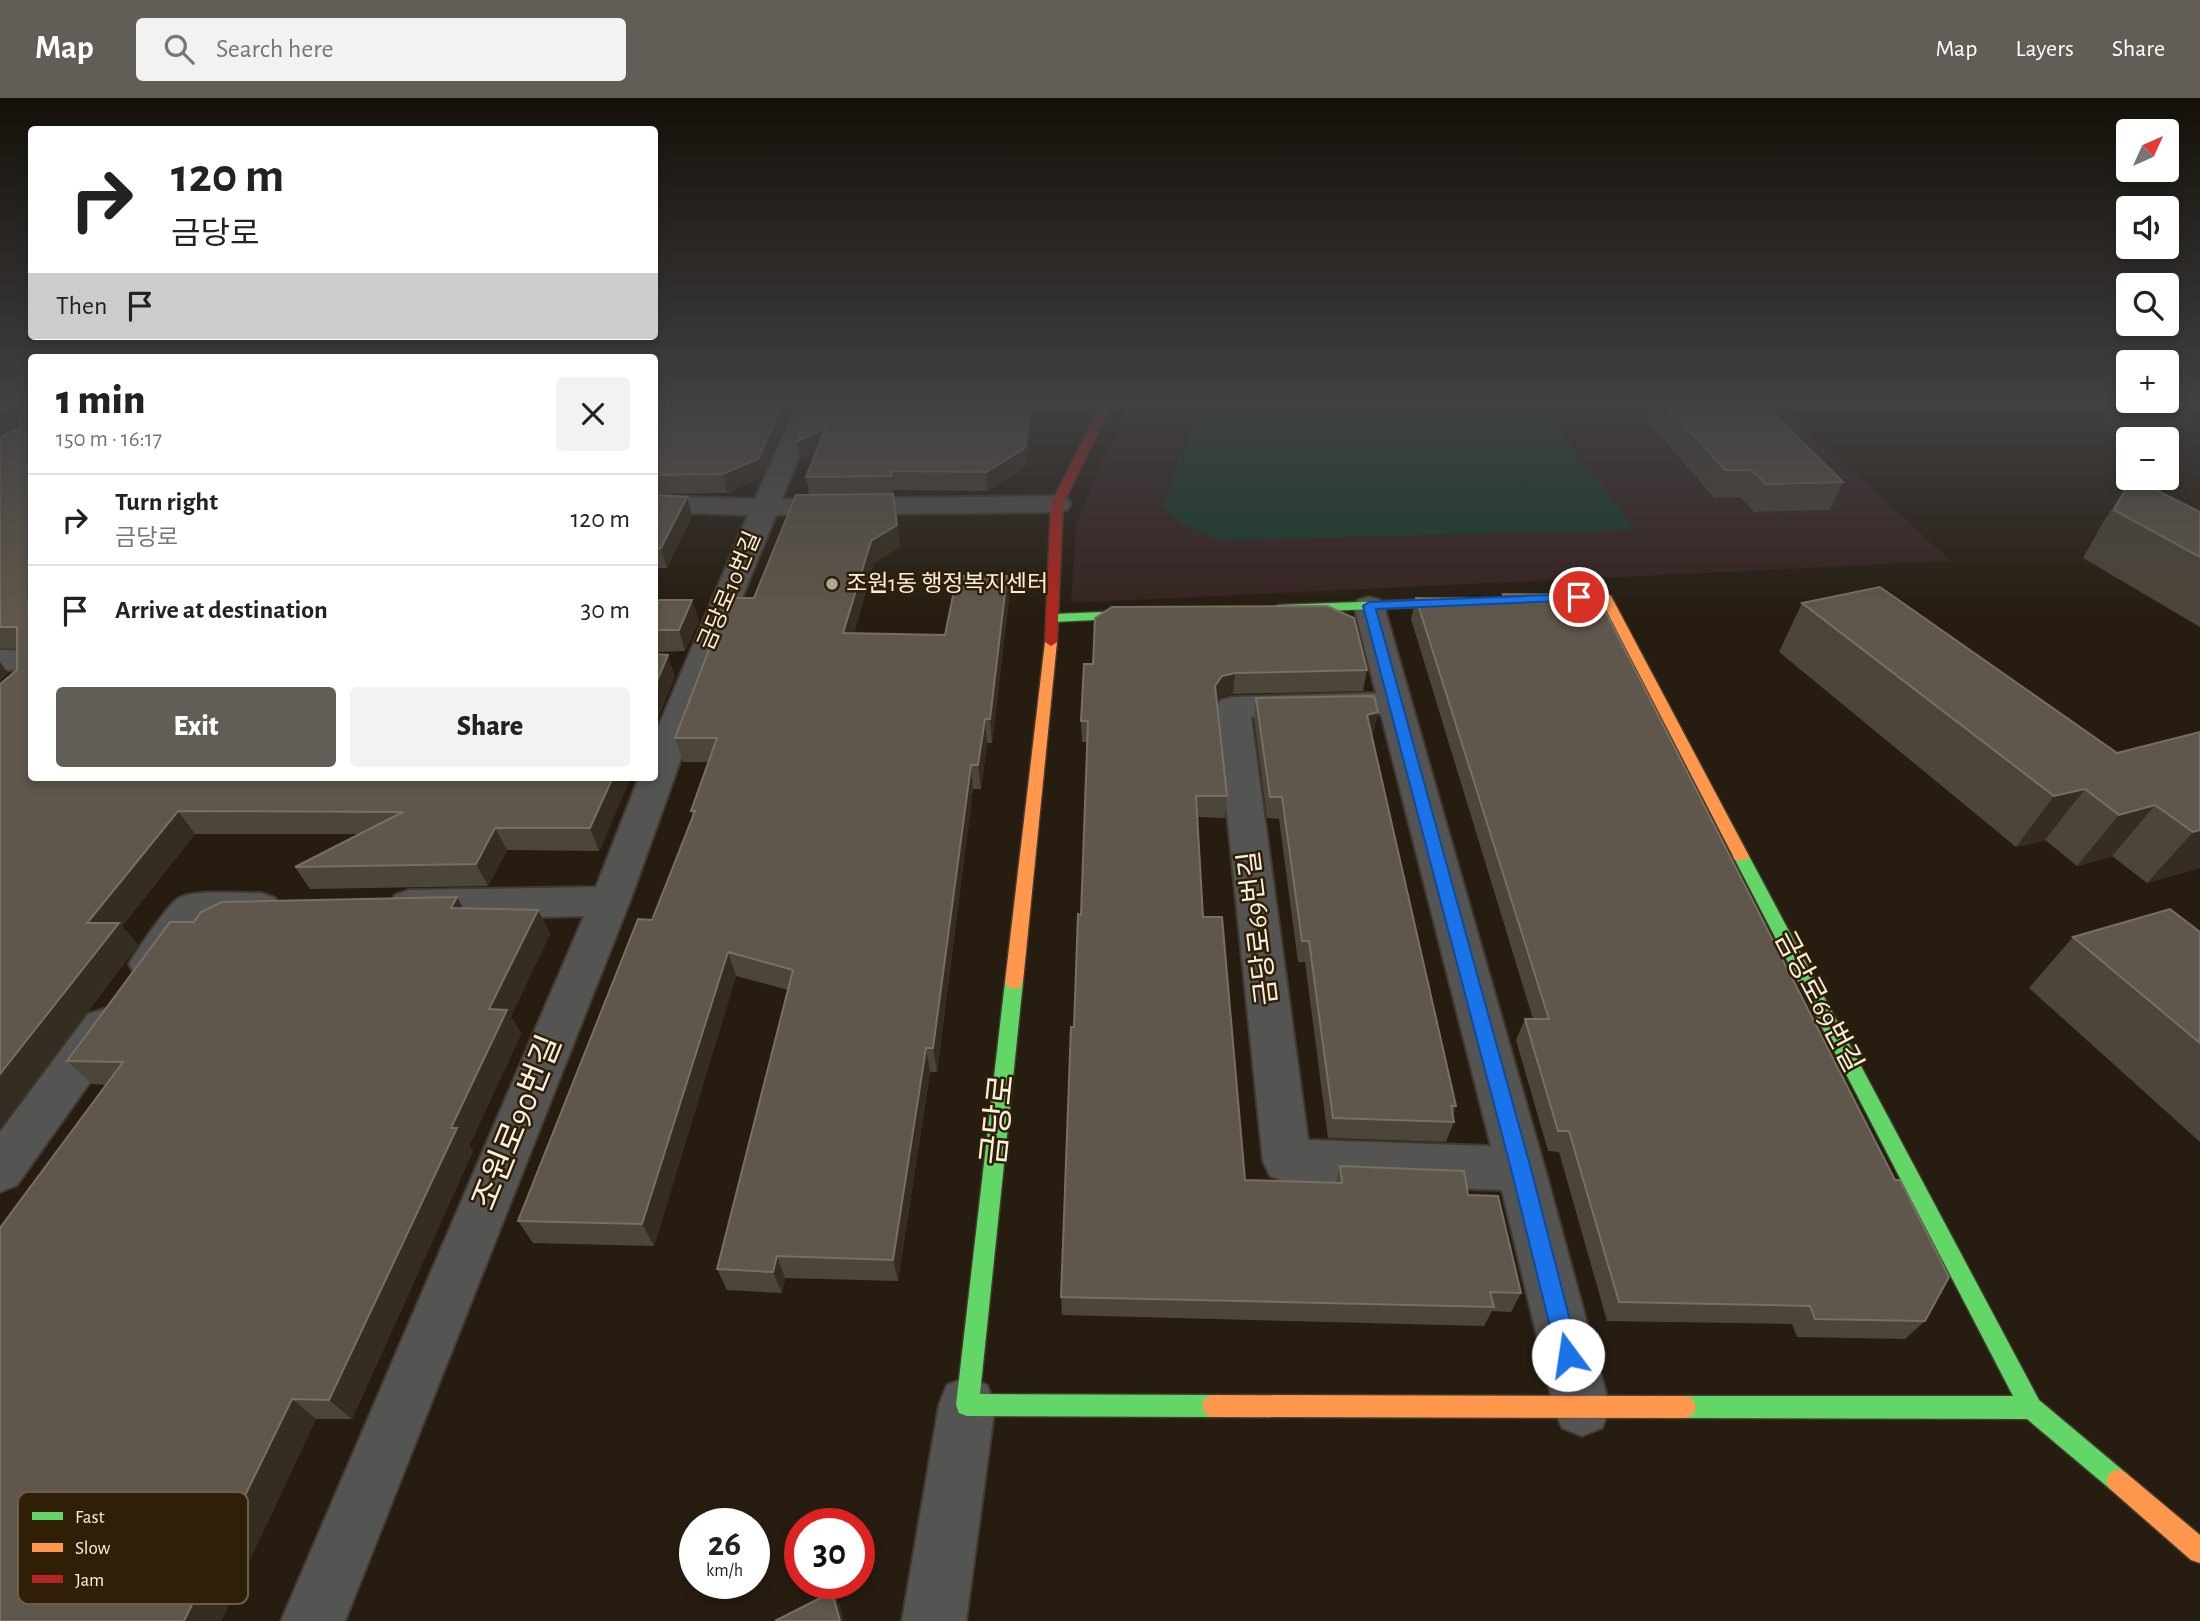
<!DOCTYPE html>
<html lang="en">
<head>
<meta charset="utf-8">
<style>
	body { margin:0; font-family:"Alegreya Sans","Noto Sans KR",sans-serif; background:#f2f2f2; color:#222; height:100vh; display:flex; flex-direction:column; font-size:26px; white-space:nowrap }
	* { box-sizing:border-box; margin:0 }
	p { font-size:23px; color:#767676 }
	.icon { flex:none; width:38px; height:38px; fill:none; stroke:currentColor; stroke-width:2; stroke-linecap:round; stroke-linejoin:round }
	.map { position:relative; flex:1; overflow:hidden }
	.panel { position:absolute; left:28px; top:256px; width:630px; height:427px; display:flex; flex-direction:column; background:#fff; border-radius:7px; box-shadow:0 4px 10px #0003 }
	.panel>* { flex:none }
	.hud { position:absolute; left:28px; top:28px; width:630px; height:214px; border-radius:7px; box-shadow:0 4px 10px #0003; background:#fff; color:#222; overflow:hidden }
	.needle { width:46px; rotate:45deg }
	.fabs { position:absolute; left:2116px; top:21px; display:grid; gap:14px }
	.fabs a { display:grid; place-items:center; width:63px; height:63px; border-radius:7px; background:#fff; box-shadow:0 4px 10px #0003; font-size:35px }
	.speed { position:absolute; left:679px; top:1410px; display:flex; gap:14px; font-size:35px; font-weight:700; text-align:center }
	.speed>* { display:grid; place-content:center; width:91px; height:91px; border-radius:50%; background:#fff; box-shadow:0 4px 10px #0003; line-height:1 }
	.speed small { font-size:18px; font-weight:400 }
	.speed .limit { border:10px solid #d22; background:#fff; color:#111 }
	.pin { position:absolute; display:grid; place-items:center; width:60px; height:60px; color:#fff; margin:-30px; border:4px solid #fff; border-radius:50%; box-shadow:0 2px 7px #0007 }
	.me { position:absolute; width:77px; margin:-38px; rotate:346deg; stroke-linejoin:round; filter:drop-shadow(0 0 5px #0008) }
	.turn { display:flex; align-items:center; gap:24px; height:147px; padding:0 28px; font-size:32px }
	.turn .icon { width:91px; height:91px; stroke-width:2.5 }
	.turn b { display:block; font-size:49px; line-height:60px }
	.then { display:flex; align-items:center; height:66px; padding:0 28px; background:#0003; gap:14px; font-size:26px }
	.round { display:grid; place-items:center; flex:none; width:74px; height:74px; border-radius:7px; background:#f2f2f2 }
	.overview { display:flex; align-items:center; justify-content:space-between; height:119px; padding:0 28px }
	h1 { font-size:42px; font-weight:800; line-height:52px }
	.primary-button { display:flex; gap:14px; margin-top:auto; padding:14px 28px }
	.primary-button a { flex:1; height:80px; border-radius:7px; background:#625d57; color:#fff; font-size:28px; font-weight:800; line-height:80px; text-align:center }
	.primary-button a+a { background:#f2f2f2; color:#222 }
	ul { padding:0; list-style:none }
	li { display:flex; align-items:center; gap:21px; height:91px; padding:0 28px; border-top:2px solid #e0e0e0 }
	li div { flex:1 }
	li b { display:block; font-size:26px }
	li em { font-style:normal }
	header { display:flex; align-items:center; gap:42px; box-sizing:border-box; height:98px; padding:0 35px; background:#625d57; color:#fff }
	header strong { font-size:33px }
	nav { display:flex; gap:38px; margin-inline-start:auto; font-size:24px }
	.search { width:490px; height:63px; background:#f2f2f2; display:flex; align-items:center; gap:18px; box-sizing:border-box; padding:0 24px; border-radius:7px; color:#767676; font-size:26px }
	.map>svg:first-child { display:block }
</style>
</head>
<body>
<header>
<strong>Map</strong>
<div class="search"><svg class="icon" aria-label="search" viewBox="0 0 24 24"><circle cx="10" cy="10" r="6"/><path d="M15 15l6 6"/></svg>Search here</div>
<nav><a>Map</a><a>Layers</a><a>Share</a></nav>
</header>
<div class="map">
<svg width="2200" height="1523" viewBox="0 0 2200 1523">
	<rect width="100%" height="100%" fill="#261d10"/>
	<path fill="#362321" d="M1129,303H1776L1951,463L1071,505L1076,426Z"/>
	<path fill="#163c2a" d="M1200,303H1538L1635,432L1218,442L1181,425L1162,408Z"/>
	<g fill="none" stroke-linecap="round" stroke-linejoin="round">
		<g stroke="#423a2f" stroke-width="4">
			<g id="street">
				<path d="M798,303H822L782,401L1057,398L1067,400L1071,406L1067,412L1057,414L776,417L715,566L630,803L345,1523H281L584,818L409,822L395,817L389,807L395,797L409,792L596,789L639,679H654V639L748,417L654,414V398L755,401Z"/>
				<path d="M1369,499L1380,502L1384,508L1545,1071L1610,1310L1602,1330L1582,1338L1562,1330L1554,1310L1502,1092L1287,1084L1270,1078L1263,1063L1216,609L1221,602L1233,599L1376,595L1354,508L1358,502ZM1381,616L1491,1048L1308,1042L1251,619Z"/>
				<path d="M0,552L32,553V573L0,572Z"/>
				<path d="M261,795L275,800L281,810L275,820L261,825L202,826L165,877L150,882L135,877L129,866C136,854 168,806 179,800C196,791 240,796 261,795Z"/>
				<path d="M104,911L120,916L126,929L120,942L17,1087L0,1094V1034L88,916Z"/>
				<path d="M967,1279L987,1287L995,1307L966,1523H902L939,1307L947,1287Z"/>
			</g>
		</g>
		<g stroke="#423a2f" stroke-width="3">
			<g id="fast">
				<path d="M1466,500L1472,504L1470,507L1278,515L1272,511L1278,507Z"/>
				<path d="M1151,512L1155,513V519L1054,524L1048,520L1054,516Z"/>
				<path d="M1741,752L1749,758L2039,1302L2126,1375L2130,1383L2126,1391L2118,1395L2110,1391L2027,1321L1685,1320L1677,1317L1674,1309L1677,1301L1685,1298H2013L1733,758Z"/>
				<path d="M1014,877L1020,879L1023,884L980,1296L1213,1297L1221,1300L1224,1308L1221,1316L1213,1319L967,1318L959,1315L956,1307L1005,884L1008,879Z"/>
			</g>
		</g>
		<g stroke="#423a2f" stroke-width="3">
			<g id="slow">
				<path d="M1605,494L1611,498L1749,758L1747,762H1735L1733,758L1601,502L1537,505L1531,501L1537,497Z"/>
				<path d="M1051,540L1057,544L1023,884L1020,889L1014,891L1008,889L1005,884L1045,544Z"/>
				<path d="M1213,1297L1685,1298L1693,1301L1696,1309L1693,1317L1685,1320L1213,1319L1205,1316L1202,1308L1205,1300Z"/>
				<path d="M2118,1371L2126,1375L2200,1437V1465L2191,1462L2110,1391L2106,1383L2110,1375Z"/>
			</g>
		</g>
		<g stroke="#423a2f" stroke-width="3">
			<path id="jam" d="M1103,303H1113L1063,406L1057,544L1051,548L1045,544L1051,406Z"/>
		</g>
		<use href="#street" fill="#545553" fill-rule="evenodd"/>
		<use href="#fast" fill="#63d668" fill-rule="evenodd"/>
		<use href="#slow" fill="#ff974d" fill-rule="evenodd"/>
		<use href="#jam" fill="#b3261e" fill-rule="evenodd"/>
	</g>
	<g fill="#4c4539">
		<path d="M0,303H32V679H631L599,753L507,752L488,788L310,791L295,769L359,736H195L122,828L138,847L0,1030L17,551L0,550Z"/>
		<path d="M654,303H795L762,379L727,395L654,396Z"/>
		<path d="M814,303H1034L1026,368L987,393L893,392L900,449L874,465L854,535L945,537L1009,501L992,645H987L981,691H973L937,974H930L898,1183L785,1180L782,1195L727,1192L717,1171L788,892L736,878L654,1148L533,1145L518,1123L652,822L693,718L691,713L708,664H683L675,640L754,500L809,397L806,379L816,355L801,362Z"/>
		<path d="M1631,303H1766L1764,306L1843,384L1830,412L1754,414L1740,399L1714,400Z"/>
		<path d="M2132,380L2200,414V529L2083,460L2102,426Z"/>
		<path d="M654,397L687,399L692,418L667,470H654Z"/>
		<path d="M1503,496L1925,1223L1905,1241L1797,1239L1792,1226L1607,1223L1559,1054L1548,1053L1516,942L1525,921H1533L1411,521L1416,500L1502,501Z"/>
		<path d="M654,502H692L699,523L685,553L654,554Z"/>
		<path d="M1802,505L2117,655L2200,634V770L2147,785L2112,758L2077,768L2045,742L2016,749L1779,554Z"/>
		<path d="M1093,566L1367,572L1363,593L1233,596L1220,599L1217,604L1227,698L1225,720L1197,719L1203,819L1245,1082L1336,1085L1340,1068L1468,1097L1521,1195L1511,1214L1492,1213L1484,1228L1062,1217L1061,1199L1074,929L1081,817L1087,644H1082L1081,623Z"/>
		<path d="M1256,600L1378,614L1373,635L1371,636L1456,1008L1453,1017L1454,1024L1446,1044L1328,1040L1305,864H1298L1279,721L1267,720L1254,622Z"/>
		<path d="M457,799L463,810L538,812L550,836L511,918L521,936L469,1048L473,1053L352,1321H316L221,1523H0L107,987L92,986L67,963L194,824Z"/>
		<path d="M2200,834V1044L2029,890L2073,839Z"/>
	</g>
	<g fill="#352d21">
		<path d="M784,303H795L762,379L727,395L723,376Z"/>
		<path d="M1031,303H1034L1026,368L987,393L986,374Z"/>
		<path d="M19,305L31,324L22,327L0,342V313L9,308Z"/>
		<path d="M826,330L829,349L801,362L797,343Z"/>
		<path d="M893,396L900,449L874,465L847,558L843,535L871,443Z"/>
		<path d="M687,399L692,418L667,470L661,450Z"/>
		<path d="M1007,478L1009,501L992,645L990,621Z"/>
		<path d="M692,502L699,523L685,553L679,532Z"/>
		<path d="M668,557L675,579L654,631V590Z"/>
		<path d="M0,564L8,575L0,583Z"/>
		<path d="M1235,575L1233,596L1220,599L1213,609L1215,588L1222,578Z"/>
		<path d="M1378,614L1373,635L1363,638L1367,617Z"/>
		<path d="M985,621L987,645L981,691L978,667Z"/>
		<path d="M971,667L973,691L937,974L933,950Z"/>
		<path d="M613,679H631L599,753L590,730Z"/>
		<path d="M2085,691L2045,742L2016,749L2054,698Z"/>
		<path d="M2155,707L2112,758L2077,768L2119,717Z"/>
		<path d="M178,713L195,736L122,828L138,847L0,1030V976L87,825Z"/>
		<path d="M495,730L507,752L488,788L476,766Z"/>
		<path d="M2200,732V770L2147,785L2193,734Z"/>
		<path d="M457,799L470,823L451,810Z"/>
		<path d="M538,812L550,836L511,918L521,936L469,1048L473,1053L352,1321L329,1302L451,1030L489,911Z"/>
		<path d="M728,854L736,878L654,1148L642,1126Z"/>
		<path d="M926,950L930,974L898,1183L893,1162Z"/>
		<path d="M777,1158L785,1180L782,1195L773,1174Z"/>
		<path d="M292,1301L316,1321L221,1523H184Z"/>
		<path d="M832,1494L840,1507L844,1523H840Z"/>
	</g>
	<g fill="#5f574b" stroke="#776f62" stroke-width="2">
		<path d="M0,303H32V679H613L590,730H495L476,766L295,769L403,714L178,713L87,825H119L0,976V586L17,572V529H0V340L20,329L22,308L19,305L9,308L0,313Z"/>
		<path d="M654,303H784L758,361L723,376L654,377Z"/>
		<path d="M814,303H1031L1025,350L986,374L891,373V378L806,379L826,330L797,343Z"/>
		<path d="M1663,303H1761L1843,384L1766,386L1751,372H1725Z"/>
		<path d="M2132,380L2200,414V459L2114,412Z"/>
		<path d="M893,396L897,427L871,443L843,535L945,537L957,478H1007L990,621H985L978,667H971L933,950H926L893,1162L777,1158L773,1174L717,1171L793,872L728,854L642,1126L518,1123L638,821L652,822L695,713H691L717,640H675L729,500H754L796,397Z"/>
		<path d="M654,397L687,399L661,450H654Z"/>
		<path d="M1880,489L2117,655L2200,634V732L2193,734L2155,707L2119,717L2085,691L2054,698L1802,505Z"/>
		<path d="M1503,496L1586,497L1600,503L1895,1082H1900L1949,1179L1925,1223L1815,1221L1810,1208L1619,1204L1569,1033H1558L1525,921H1549L1416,500L1505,501Z"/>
		<path d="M654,502H692L679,532H654Z"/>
		<path d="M1327,508L1354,520L1367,572L1235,575L1222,578L1215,588L1227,698H1196L1203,819H1222L1245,1082L1342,1085L1340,1068L1464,1073L1468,1097L1498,1098L1521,1195L1490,1194L1494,1209L1061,1199L1071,929H1074L1078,816L1081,817L1088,623H1081L1084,566H1093L1095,520L1112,509Z"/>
		<path d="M654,556L668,557L654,590Z"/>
		<path d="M1374,598L1378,614L1367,617L1456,1008H1451L1454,1024L1333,1020L1309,843H1302L1282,699H1270L1256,600Z"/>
		<path d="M457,799L451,810L538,812L489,911L507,912L451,1030H457L329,1302L292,1301L184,1523H0V1130L123,964L67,963L170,824H194L201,814L222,804Z"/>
		<path d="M2170,811L2200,834V945L2073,839Z"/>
		<path d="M832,1494L840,1523H775Z"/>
	</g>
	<linearGradient id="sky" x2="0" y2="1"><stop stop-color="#151009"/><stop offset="0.59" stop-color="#414042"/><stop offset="1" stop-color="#414042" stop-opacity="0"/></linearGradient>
	<rect width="2200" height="516" fill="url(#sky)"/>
	<path fill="#1a73e8" stroke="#114b97" stroke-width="2" d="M1579,496L1585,499L1583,502L1376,511L1531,1071L1579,1257L1576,1265L1568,1269L1560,1265L1557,1257L1511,1071L1363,508L1369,504Z"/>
	<circle fill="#b0a698" stroke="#2f1f07" stroke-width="2.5" cx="832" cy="486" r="7"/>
	<g text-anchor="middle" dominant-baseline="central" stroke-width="5" stroke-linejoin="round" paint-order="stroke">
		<g font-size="23" fill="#faefe1" stroke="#2f1f07" text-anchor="start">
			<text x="846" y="486">조원1동 행정복지센터</text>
		</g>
		<g font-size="23" fill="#faefe1" stroke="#2f1f07">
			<text transform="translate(730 493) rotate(-67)">금당로10번길</text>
		</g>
		<g font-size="28" fill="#faefe1" stroke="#2f1f07">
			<text transform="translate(1259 830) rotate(-97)">금당로69번길</text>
			<text transform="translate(1818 904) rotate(62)">금당로69번길</text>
		</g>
		<g font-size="33" fill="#faefe1" stroke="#2f1f07">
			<text transform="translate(999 1022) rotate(-84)">금당로</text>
			<text transform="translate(518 1025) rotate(-68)">조원로90번길</text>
		</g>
	</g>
	<rect x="18" y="1394" width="230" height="112" rx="10" fill="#2f1f07" stroke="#6c5d48" stroke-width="2"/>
	<rect x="32" y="1414" width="31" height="8" fill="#63d668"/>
	<rect x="32" y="1445" width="31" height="9" fill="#ff974d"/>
	<rect x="32" y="1477" width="31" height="8" fill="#b3261e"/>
	<g font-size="19" fill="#faefe1">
		<text x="75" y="1425">Fast</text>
		<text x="75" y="1456">Slow</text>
		<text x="75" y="1488">Jam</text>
	</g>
</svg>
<div class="fabs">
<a><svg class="needle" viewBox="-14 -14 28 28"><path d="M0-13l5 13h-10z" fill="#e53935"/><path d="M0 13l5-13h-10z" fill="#767676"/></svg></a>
<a><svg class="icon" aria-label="sound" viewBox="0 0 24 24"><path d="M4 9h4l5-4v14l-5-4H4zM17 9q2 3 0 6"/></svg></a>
<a><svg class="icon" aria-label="search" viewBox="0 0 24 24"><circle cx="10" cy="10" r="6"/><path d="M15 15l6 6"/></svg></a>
<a>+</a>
<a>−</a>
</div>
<div class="speed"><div>26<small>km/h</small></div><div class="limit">30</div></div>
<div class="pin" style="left:1579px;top:499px;background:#d93025"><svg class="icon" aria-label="arrive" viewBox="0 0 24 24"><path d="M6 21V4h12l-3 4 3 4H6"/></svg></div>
<svg class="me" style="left:1568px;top:1257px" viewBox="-20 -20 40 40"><circle r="19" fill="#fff"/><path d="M0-13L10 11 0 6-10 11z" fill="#1a73e8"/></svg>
<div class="hud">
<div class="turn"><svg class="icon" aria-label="right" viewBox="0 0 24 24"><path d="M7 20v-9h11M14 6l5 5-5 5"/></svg><div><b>120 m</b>금당로</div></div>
<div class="then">Then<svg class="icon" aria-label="arrive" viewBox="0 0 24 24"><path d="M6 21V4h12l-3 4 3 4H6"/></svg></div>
</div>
<section class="panel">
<div class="overview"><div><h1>1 min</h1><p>150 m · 16:17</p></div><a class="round"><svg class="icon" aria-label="close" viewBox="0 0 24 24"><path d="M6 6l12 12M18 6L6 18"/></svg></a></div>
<ul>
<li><svg class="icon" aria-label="right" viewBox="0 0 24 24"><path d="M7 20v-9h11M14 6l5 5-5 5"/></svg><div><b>Turn right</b><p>금당로</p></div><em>120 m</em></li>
<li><svg class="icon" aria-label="arrive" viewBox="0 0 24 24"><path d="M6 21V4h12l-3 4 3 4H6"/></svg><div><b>Arrive at destination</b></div><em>30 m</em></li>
</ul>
<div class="primary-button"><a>Exit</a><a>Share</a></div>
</section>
</div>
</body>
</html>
